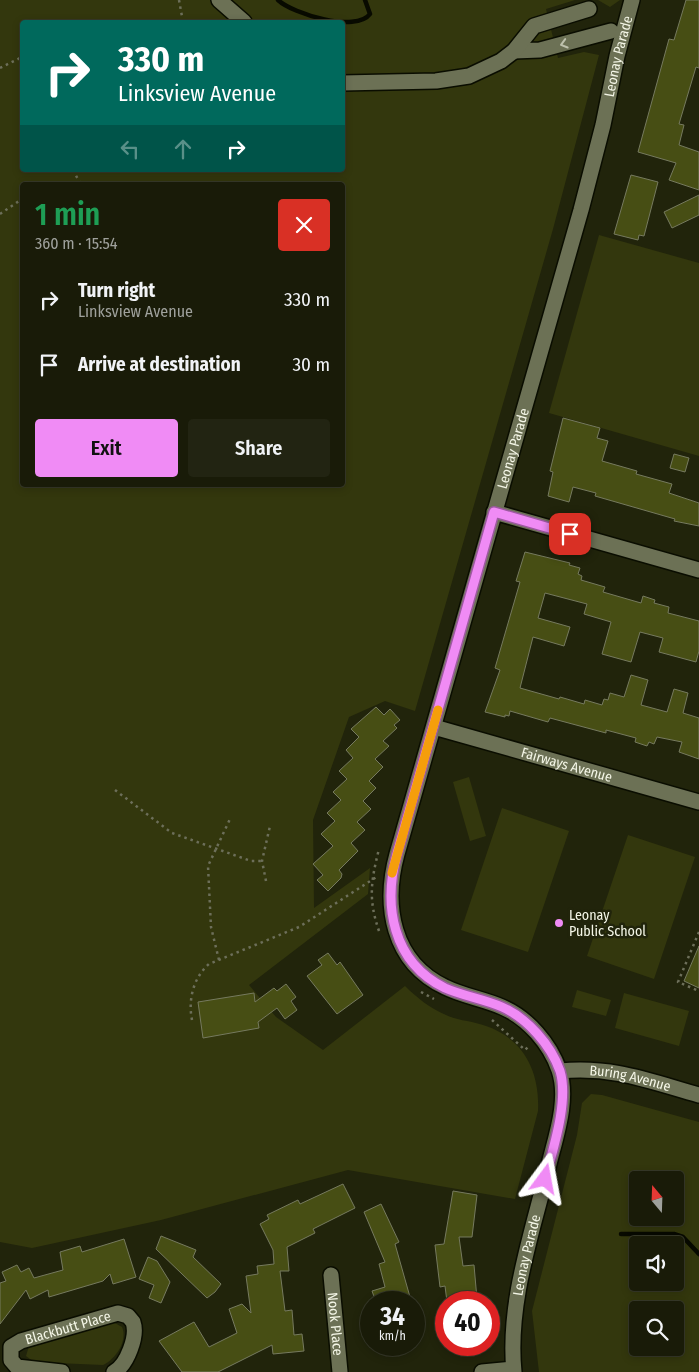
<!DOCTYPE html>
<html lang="en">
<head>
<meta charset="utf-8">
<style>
	body { margin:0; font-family:"Fira Sans Condensed",sans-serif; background:#222412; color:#f1f3f6; height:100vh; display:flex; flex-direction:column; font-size:19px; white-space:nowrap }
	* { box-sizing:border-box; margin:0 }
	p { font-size:16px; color:#9fa19c }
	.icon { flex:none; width:28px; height:28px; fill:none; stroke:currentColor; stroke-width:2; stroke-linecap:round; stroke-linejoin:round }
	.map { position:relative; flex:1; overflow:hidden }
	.side { position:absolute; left:20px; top:182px; width:325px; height:305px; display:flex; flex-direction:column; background:#191b08; border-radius:5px; box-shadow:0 2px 8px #0003,0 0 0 1px #373929 }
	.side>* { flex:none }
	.guide { position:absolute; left:20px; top:20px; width:325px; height:152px; border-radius:5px; box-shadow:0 2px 8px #0003,0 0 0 1px #373929; background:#00695c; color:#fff; overflow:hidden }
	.needle { width:32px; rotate:341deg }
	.tools { position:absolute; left:629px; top:1171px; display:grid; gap:10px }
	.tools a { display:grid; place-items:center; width:55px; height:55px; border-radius:5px; background:#191b08; box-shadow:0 2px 8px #0003,0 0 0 1px #373929; font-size:25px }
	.speed { position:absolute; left:360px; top:1291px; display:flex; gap:10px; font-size:25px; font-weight:700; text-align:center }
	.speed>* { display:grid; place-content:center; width:65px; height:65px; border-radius:50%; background:#191b08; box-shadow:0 2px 8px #0003,0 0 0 1px #373929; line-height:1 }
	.speed small { font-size:12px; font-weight:400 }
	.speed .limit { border:8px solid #d22; background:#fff; color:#111 }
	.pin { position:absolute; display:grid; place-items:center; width:42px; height:42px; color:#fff; margin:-21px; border-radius:10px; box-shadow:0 2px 8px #0006 }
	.me { position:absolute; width:55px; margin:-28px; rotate:13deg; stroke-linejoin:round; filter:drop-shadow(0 0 4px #0008) }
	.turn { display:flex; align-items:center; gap:18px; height:105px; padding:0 15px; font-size:22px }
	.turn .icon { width:65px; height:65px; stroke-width:2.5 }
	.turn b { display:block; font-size:35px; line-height:42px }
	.lanes { display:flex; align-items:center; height:48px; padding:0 15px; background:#0003; justify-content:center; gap:25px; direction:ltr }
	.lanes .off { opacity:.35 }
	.round { display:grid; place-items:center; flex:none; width:52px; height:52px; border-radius:5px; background:#222412 }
	.head { display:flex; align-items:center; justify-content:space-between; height:85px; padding:0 15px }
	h1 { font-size:30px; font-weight:600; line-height:38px; color:#1e9e55 }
	.primary-button { display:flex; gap:10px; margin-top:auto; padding:10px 15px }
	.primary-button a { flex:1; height:58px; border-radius:5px; background:#f08bf5; color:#111; font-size:20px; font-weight:600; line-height:58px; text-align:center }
	.primary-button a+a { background:#222412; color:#f1f3f6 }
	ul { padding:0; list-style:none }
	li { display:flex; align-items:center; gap:15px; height:65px; padding:0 15px }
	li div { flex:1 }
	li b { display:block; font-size:19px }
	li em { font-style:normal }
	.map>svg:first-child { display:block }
</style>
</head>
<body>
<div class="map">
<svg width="699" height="1372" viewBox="0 0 699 1372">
	<rect width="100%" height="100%" fill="#21240b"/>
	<g fill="#33370d" fill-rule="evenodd">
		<path d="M0,0H575L546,9L558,58L584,52L599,55L553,229L415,711L385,701L349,717L313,820L314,908L370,868L368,894L249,985L276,1017L323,1050L405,986C417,998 430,1008 446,1015C459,1021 473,1021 486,1026C524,1039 540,1072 538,1111L515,1199L348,1170L161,1220L32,1248L0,1242ZM22,22H342V170H22ZM22,185H342V485H22Z"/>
		<path d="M598,0H620L610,7Z"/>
		<path d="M599,235L699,263V456L549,413Z"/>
		<path d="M469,777L486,836L470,841L453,782Z"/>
		<path d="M502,808L569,831L528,952L461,930Z"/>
		<path d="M628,835L695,857L654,979L587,956Z"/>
		<path d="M577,990L611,1000L606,1016L572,1007Z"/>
		<path d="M624,993L689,1011L679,1046L615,1028Z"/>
		<path d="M591,1094L602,1095L699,1122V1372H539L532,1311L577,1135L582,1103ZM638,1180H675V1218H638ZM638,1245H675V1282H638ZM638,1310H675V1348H638Z"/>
		<path d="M113,1322L122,1327C128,1340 116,1359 103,1365L34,1362L26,1356L29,1346Z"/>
	</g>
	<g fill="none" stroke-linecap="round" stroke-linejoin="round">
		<g stroke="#080a00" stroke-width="4.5">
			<path d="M278,0C293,14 356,33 370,14L365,0"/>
			<path d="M621,1234H674L683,1237L699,1254"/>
		</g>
	</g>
	<g fill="#474e14" stroke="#767a5f">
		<path d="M686,0H699V68L696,67L679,124L684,125L679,145L699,152V190L669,180L676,163L638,152L669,39L674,40Z"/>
		<path d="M631,175L658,182L644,236L639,235L638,240L614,234Z"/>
		<path d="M699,195V215L672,228L664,212Z"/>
		<path d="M563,418L600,428L597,438L608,441L602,461L637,471L636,474L672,484L669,493L699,503V526L674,521L675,519L595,496L596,493L573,487L569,502L548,496L553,472L550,471Z"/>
		<path d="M674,454L689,458L685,472L670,468Z"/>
		<path d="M525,552L570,563L569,565L580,568L578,574L582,576L581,580L605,587L603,592L641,603L643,596L655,600L654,603L669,607L668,613L699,621V651L696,662L659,652L663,638L640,632L631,662L602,654L611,622L584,614L587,604L545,593L538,618L570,627L564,646L533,637L520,688L559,699L560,697L584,704L585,700L602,705L604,699L608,700L610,693L624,697L631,675L648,680L641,705L667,712L674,689L688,693L683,713L699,718V759L679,752L682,742L657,737L654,744L649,742L647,746L635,742L636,738L606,730V733L550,718L548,722L510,711L509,716L505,715V717L485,712L500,670L495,668L520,582L516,581Z"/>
		<path d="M376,707L384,715L390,709L400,720L394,725L397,728L383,741L389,746L375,759L383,767L369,781L376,788L363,801L371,809L357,822L365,830L351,843L358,851L339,870L342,874L341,878L328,891L317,880L323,875L313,864L333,846L321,834L335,821L327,813L341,800L333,792L347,779L339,771L353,758L346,750L359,737L351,729Z"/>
		<path d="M699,946V988L684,981Z"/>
		<path d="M328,953L337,965L340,962L363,995L337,1014L307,976L322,965L318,960Z"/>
		<path d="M286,984L296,997L291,1001L297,1010L285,1019L277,1008L258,1022L259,1028L203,1038L198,1002L254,993L255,1002L274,988L277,991Z"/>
		<path d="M343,1184L355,1208L313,1229L315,1233L287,1247L289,1271H280L285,1311L292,1310L294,1335L302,1334L304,1351L273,1354L272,1345L218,1372H182L159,1341L194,1322L209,1347L237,1333L229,1309L242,1304L251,1313L246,1276L258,1274L257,1266L274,1264L273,1250L260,1224L269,1219L267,1215L298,1200L300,1204Z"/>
		<path d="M453,1191L477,1195L472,1237H459L463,1266L474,1265L477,1299H473L474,1302H447L445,1286L440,1287L435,1245L444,1244Z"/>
		<path d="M381,1204L399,1242L395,1244L410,1297L393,1302H376L372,1291L385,1287L379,1264L385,1262L364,1212Z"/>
		<path d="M161,1236L196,1250L193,1257L221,1284L215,1292L207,1298L156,1249Z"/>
		<path d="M124,1239L136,1277L113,1284L110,1274L103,1281L49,1297L48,1290L30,1299L26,1290L0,1324V1283L6,1281L2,1272L17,1265L21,1272L29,1268L34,1278L63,1270L60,1252L80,1246L82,1252Z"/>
		<path d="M148,1257L157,1261L170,1282L161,1303L149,1298L154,1285L139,1279Z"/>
	</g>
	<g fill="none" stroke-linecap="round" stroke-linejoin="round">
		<g stroke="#0a0d00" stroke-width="18">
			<g id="minor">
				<path d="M219,0L244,22"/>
				<path d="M514,51L540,50L611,31"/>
				<path d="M342,83L436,81L469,76L501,61L514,51L534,26L589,9"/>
				<path d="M494,512L699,570"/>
				<path id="s1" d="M434,727L699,802"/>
				<path id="s2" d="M560,1071C613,1066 649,1081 699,1095"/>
				<path id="s3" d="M331,1275L340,1372"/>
				<path id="s4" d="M62,1372L17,1367L11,1360V1347L21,1341L118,1313L128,1316L133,1322C138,1336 127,1365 114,1372"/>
				<path d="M482,1372L513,1369"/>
				<path id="s5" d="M514,1372C507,1302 533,1231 549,1164C556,1136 569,1099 559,1070C550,1044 528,1018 502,1007C484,999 463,996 445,987C392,962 383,905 397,854L581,210L603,125L617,56L632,0"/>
			</g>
		</g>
		<g stroke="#6d6f5a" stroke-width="2.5" stroke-dasharray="2.5 4" stroke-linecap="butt">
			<path d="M179,0L183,22"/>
			<path d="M96,22H97"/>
			<path d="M0,68L22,57"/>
			<path d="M73,170L80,183L77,185"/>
			<path d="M0,214L22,199"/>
			<path d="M115,790L172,833L251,861H262"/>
			<path d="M266,881L262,861L270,826"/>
			<path d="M379,931C368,899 371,881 379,849"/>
			<path d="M699,932L678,982L699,991"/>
			<path d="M219,960L211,927L208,866L230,819"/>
			<path d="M421,992L434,999"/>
			<path d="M192,1020C188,1000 193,978 209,964L299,927L378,876"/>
			<path d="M492,1020L525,1050L529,1046"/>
		</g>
		<use href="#minor" stroke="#6c7155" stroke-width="15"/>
	</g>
	<defs><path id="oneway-chevron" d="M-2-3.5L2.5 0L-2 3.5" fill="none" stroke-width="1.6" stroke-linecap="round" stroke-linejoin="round" transform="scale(1.25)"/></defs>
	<use stroke="#bec1ad" href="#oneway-chevron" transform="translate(564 44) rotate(164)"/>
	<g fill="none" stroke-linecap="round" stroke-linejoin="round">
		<g stroke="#9c5a9f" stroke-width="12">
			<path id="route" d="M545,1179C553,1149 569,1101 560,1071C551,1045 527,1018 502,1007C484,999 463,996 445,988C392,962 383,905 397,854L494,512L570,534"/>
		</g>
		<use href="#route" stroke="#f08bf5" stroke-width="9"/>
		<path stroke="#f59e0b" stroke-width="9" d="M392,873L438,710"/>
	</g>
	<circle fill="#f08bf5" stroke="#21240b" stroke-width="2" cx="559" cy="923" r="5"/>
	<g text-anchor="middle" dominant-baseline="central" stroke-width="5" stroke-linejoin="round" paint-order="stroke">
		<g font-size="14" fill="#f4f6e7" stroke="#21240b">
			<text stroke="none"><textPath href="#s5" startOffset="1438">Leonay Parade</textPath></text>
			<text stroke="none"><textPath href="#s5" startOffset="1032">Leonay Parade</textPath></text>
			<text stroke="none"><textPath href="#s1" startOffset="138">Fairways Avenue</textPath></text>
			<text stroke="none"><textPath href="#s2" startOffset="71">Buring Avenue</textPath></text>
			<text stroke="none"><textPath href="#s5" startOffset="118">Leonay Parade</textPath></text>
			<text stroke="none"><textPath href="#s3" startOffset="49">Nook Place</textPath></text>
			<text stroke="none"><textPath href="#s4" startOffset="128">Blackbutt Place</textPath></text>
		</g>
		<g font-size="14" fill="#f4f6e7" stroke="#21240b" text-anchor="start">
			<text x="569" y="915">Leonay<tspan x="569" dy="16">Public School</tspan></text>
		</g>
	</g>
</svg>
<div class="tools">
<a><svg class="needle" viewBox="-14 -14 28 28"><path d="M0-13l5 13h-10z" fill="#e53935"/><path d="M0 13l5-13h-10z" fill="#9fa19c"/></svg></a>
<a><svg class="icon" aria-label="sound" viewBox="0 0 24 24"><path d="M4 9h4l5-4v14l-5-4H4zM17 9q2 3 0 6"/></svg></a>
<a><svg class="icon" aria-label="search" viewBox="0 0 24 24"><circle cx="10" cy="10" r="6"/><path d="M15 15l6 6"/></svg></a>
</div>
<div class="speed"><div>34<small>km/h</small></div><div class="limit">40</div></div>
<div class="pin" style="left:570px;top:534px;background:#d93025"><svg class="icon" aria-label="arrive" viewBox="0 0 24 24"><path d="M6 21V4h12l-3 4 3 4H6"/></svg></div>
<svg class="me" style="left:545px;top:1179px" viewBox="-20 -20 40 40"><path d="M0-17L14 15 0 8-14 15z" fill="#f08bf5" stroke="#fff" stroke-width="4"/></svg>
<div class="guide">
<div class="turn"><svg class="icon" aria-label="right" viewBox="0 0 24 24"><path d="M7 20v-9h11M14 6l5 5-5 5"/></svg><div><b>330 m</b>Linksview Avenue</div></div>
<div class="lanes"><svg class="icon off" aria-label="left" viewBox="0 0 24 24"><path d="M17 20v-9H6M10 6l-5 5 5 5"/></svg><svg class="icon off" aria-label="ahead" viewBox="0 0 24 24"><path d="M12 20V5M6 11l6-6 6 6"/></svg><svg class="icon" aria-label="right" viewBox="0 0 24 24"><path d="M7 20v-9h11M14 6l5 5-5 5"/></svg></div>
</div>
<section class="side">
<div class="head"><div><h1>1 min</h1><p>360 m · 15:54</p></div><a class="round" style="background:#d93025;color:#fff"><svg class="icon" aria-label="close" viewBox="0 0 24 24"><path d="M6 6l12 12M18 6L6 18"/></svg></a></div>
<ul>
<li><svg class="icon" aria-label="right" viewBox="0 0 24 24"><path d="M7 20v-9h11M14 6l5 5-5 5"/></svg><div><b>Turn right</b><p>Linksview Avenue</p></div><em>330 m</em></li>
<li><svg class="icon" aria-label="arrive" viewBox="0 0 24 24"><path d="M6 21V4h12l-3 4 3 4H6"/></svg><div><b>Arrive at destination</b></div><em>30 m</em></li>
</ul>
<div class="primary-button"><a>Exit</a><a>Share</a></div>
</section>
</div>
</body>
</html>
